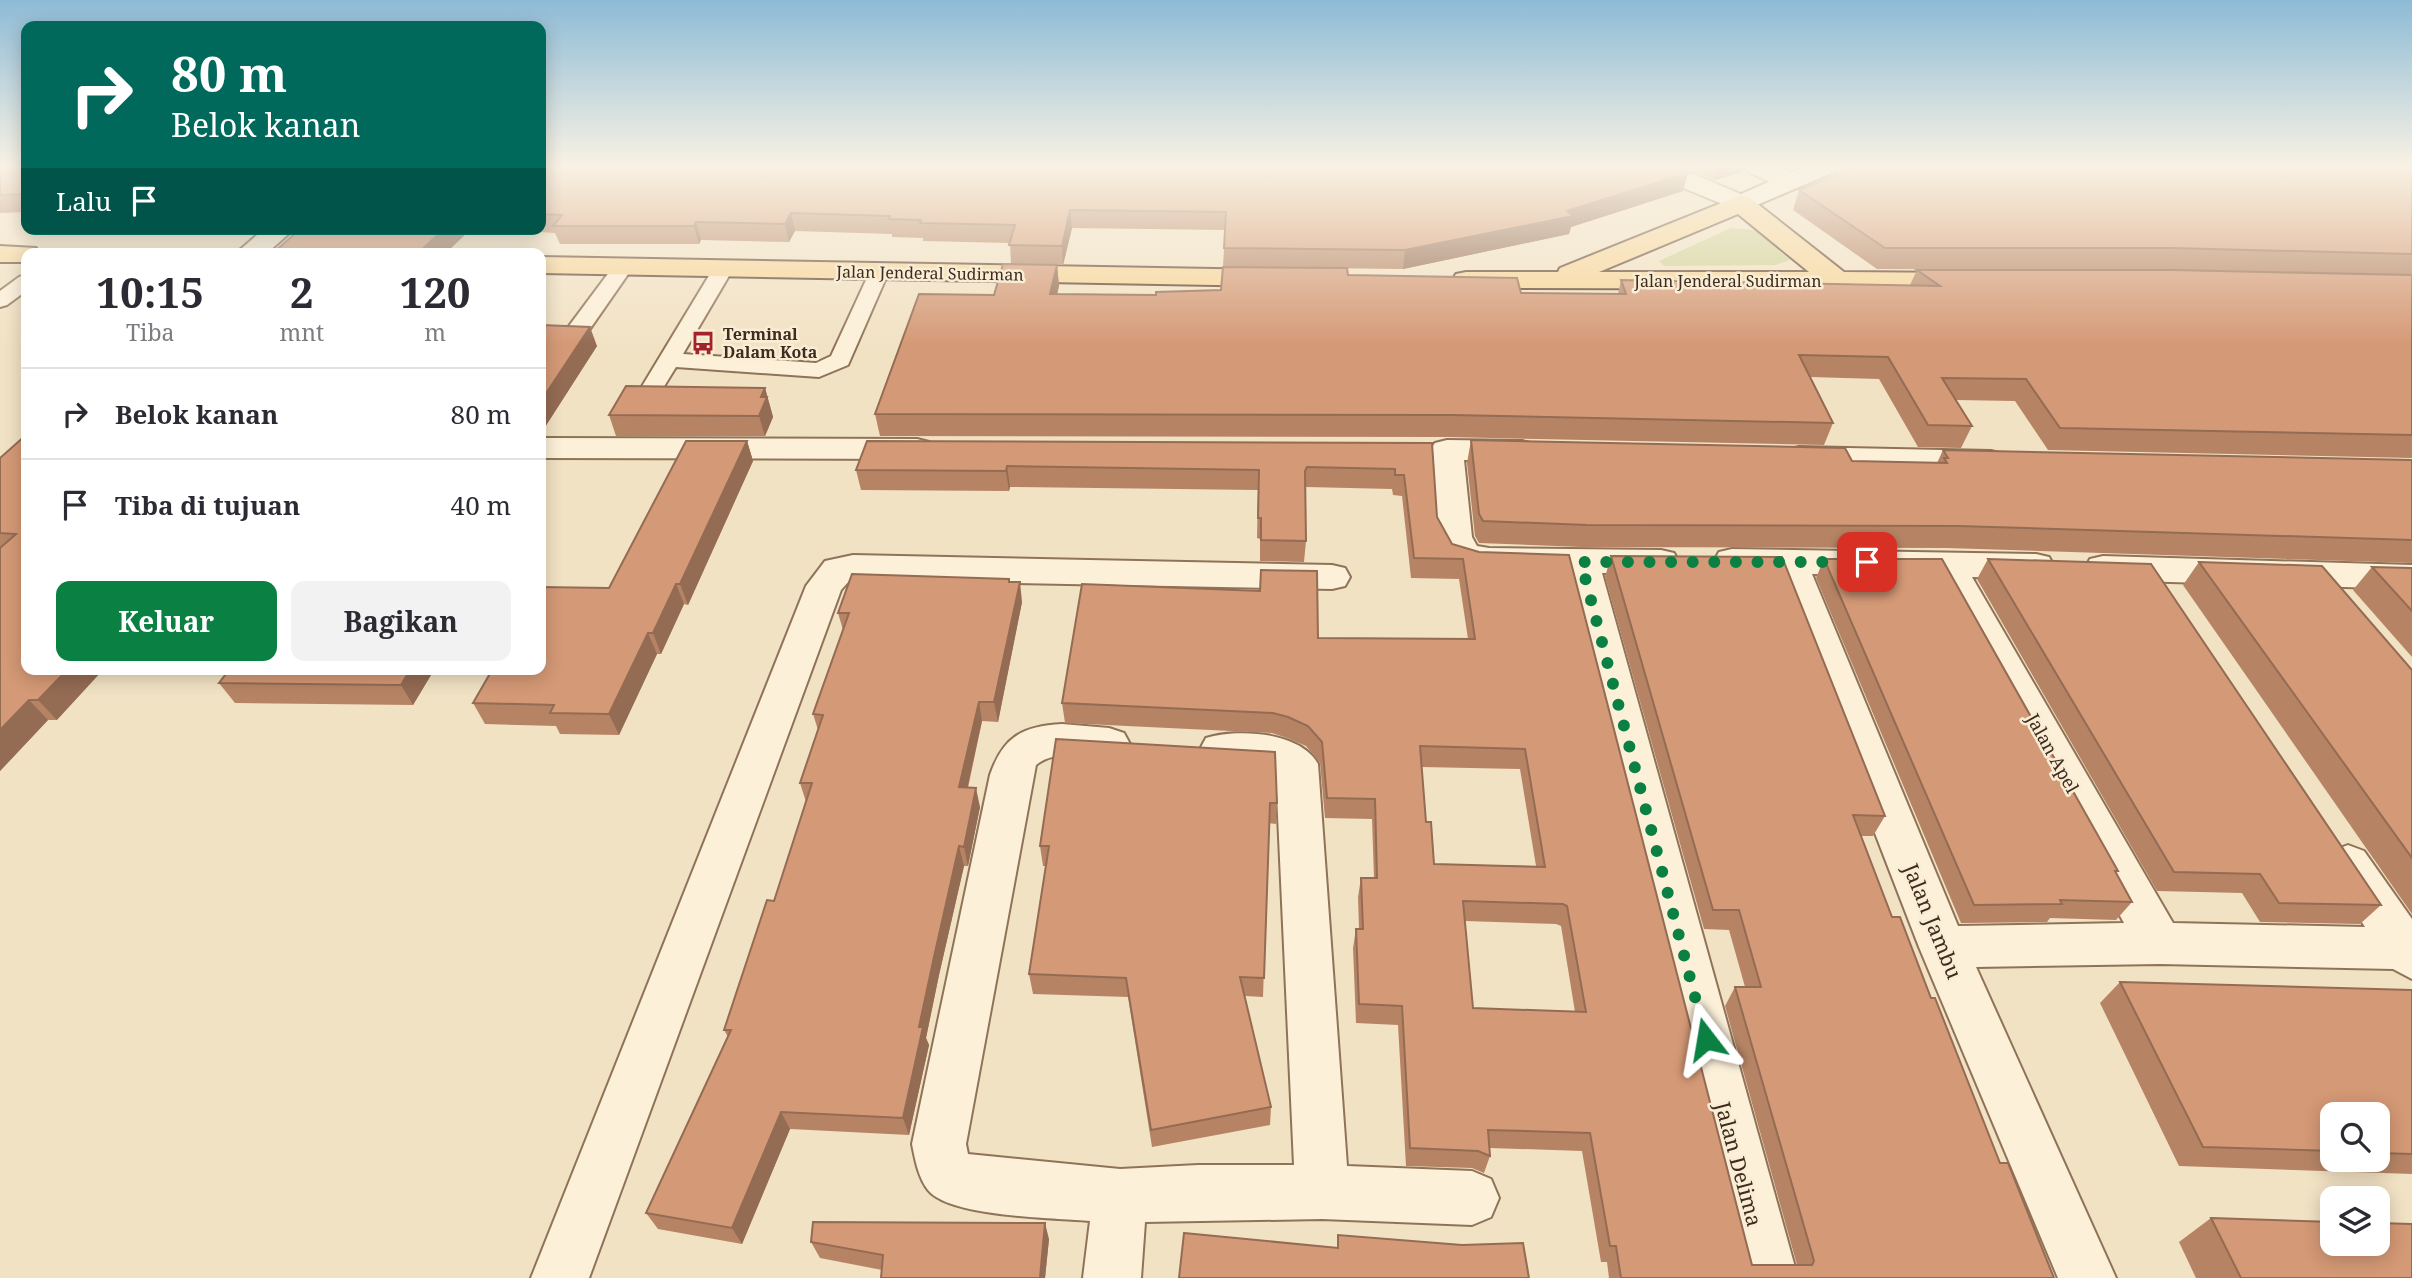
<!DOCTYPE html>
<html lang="id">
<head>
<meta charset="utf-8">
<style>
	body { margin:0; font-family:"Noto Serif",serif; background:#f2f2f3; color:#2b2b33; height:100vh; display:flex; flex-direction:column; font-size:26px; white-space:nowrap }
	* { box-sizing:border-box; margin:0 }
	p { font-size:23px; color:#7c7c81 }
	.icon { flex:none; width:38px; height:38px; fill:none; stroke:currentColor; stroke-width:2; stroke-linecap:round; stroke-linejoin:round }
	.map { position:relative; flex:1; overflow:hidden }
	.sheet { position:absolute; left:21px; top:248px; width:525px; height:427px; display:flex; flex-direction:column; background:#fff; border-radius:14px; box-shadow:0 4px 18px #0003 }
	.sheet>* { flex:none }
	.hud { position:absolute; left:21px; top:21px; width:525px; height:214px; border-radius:14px; box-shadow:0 4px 18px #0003; background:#00695c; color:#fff; overflow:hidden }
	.tools { position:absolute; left:2320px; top:1102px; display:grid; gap:14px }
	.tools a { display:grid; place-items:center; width:70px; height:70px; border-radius:14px; background:#fff; box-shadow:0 4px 18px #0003; font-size:35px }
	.pin { position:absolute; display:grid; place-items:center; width:60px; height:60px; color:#fff; margin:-30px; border-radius:14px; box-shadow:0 4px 10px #0006 }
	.me { position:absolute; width:77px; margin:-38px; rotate:346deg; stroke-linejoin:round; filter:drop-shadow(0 0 5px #0008) }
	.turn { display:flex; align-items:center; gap:24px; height:147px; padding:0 35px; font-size:32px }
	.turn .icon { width:91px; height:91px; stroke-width:2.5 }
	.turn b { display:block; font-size:49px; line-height:60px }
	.then { display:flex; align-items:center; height:66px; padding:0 35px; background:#0003; gap:14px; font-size:26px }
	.eta { display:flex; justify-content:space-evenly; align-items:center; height:119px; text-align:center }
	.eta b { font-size:42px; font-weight:700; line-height:49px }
	.cta { display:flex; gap:14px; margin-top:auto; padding:14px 35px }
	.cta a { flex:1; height:80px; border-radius:14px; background:#0b8043; color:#fff; font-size:28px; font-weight:700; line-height:80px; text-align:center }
	.cta a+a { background:#f2f2f3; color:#2b2b33 }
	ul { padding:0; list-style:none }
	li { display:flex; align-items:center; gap:21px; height:91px; padding:0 35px; border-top:2px solid #e1e1e2 }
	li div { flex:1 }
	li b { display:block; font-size:26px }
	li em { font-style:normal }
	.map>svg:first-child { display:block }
</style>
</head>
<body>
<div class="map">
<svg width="2412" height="1278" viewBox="0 0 2412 1278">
	<rect width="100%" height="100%" fill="#f2e2c4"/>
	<path fill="#ced296" d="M1731,228L1755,230L1790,260L1776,265L1664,266L1659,261Z"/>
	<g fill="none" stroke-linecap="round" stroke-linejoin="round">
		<g stroke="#8f7358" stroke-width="4">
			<g id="lane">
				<path d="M623,261L630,263L633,267L585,336H569L566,331L569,326L616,263Z"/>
				<path d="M723,263L730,265L733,269L683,354L816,363L831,356L872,267H886L889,271L848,365L819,377L676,367L660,393H644L641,388L713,269L716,265Z"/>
				<path d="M26,275V291L7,305L0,307V291L19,277Z"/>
			</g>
		</g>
		<g stroke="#8f7358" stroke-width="4">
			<g id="street">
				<path d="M1642,167H1677L1750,198L1754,203L1750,208L1741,211L1732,208L1645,172Z"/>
				<path d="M1745,167C1763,167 1789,164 1801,181L1797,186L1788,189L1779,186L1748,172Z"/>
				<path d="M541,438L917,439L929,442L933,449L929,456L917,459L541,458Z"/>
				<path d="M1447,440L1522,441L1534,444L1539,451L1534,458L1522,461L1464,460L1472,537L1477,546L1489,548L1661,550L1674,553L1679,562L1674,571L1661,574L1602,573L1798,1278H1740L1566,573L1489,572L1451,563L1436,537L1430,450L1435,443Z"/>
				<path d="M1799,447L1991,451L2003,454L2008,461L2003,468L1991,471L1799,467L1787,464L1782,457L1787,450Z"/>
				<path d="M1732,549L2036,554L2049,557L2054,566L2049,575L2036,578L1972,577L2173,923L2365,927L2325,864L2332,851L2348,845L2364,851L2412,919V979L2393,969L2160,964L1976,967L2116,1278H2058L1919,947L1775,574L1732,573L1719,570L1714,561L1719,552ZM1812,574L1935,576L2124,923L1958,926Z"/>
				<path d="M853,555L1332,565L1345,568L1350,577L1345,586L1332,589L850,580L841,590L589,1278H531L806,586L825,561Z"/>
				<path d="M2103,556L2412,565V589L2103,580L2090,577L2085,568L2090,559Z"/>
				<path d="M1062,724L1109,728L1124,733L1130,744L1124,755C1095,764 1060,745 1036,765L966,1144L968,1154L1120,1169L1198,1165H1294L1276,772C1256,761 1228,767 1206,760L1200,749L1206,738C1238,728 1301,732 1318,764L1347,1166L1472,1171L1491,1179L1499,1198L1491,1217L1472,1225L1322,1219L1145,1222L1141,1278H1083L1090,1221C1054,1218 949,1217 928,1190C918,1177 915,1159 912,1144L990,775C1003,737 1022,726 1062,724Z"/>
			</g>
		</g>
		<g stroke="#71543b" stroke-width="4">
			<g id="secondary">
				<path d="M1803,167H1837L1834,172L1750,208L1741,211L1732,208L1728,203L1732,198Z"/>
				<path d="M264,229H294L266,254H235Z"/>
			</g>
		</g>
		<g stroke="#5d412d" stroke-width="4">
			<g id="primary">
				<path d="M1741,195L1750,198L1844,272L1965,273L1975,275L1979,281L1975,287L1965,289L1466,288L1456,286L1452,280L1456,274L1466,272H1558L1560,268ZM1738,214L1809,272H1599Z"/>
				<path d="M0,246L36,248L40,254H26V262H0Z"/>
				<path d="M541,257L1272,270L1282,272L1286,278L1282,284L1272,286L541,273Z"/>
			</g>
		</g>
		<use href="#lane" fill="#fcf0d9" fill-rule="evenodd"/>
		<use href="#street" fill="#fcf0d9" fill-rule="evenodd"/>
		<use href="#secondary" fill="#fcf0d9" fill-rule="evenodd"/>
		<use href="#primary" fill="#f8d699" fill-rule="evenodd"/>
	</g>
	<g fill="#b68465" fill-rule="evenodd">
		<path d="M0,167H26V212L0,213Z"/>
		<path d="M541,167L1683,191L1571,227L1569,234L1403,269L1223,267L1225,230L1072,228L1063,265L1011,264L1010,243L923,241V238L892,237V234L795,231L789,242L701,240L699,244H560L555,233L492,229H541Z"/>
		<path d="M1685,167H1745L1743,172L1715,180Z"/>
		<path d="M2412,167V458L2048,450L2015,401L1956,400L1972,426L1961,448L1918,447L1879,379L1810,377L1833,423L1824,445L1447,437L880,436L875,414L994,295L1057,265L1059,286L1057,294L1156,295L1221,290L1348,275L1521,293L1618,294L1621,280L1910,285L1917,270H2167L1877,269L1793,210L1799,190Z"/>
		<path d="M541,325L597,346L545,427H541Z"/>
		<path d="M765,388L773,417L765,436H616L609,415Z"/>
		<path d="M26,435L57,720H48L0,771V458Z"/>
		<path d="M1471,440L1852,461L1937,463L1943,450L2412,460V563L1946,548L1581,547L1479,543L1475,536L1467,463Z"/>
		<path d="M747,441L753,461L688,605L684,604L661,654H657L619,735L560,734L556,726L485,724L473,703L609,588Z"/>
		<path d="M1432,443L1437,517L1452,544L1479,552L1752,1265H1797L1725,1006L1735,987H1745L1729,930L1704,929L1605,577L1611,556L1885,816L1873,836H1861L1892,917L1931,998L2000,1163L2054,1278H1609L1607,1262H1601L1582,1151L1490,1148V1156L1484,1173L1472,1168L1406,1166L1398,1025L1356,1023L1353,948L1356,929H1359L1358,897L1361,878H1374L1372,819L1325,818L1320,763L1306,746L1287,738L1272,733L1065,723L1062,703L1260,591L1261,570L1318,638L1468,639L1459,579L1411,578L1402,496L1393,495L1392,489L1306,487V541L1304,562L1260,561V539L1257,538L1258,490L1010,487L1009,491L861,490L856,470ZM1421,767L1520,769L1536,866L1434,864L1426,822ZM1465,921L1556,924L1561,926L1575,1012L1473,1008Z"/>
		<path d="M1824,559L2118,871L2116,873L2132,902L2116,920L2050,918L2047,922L1961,923L1816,578Z"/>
		<path d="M1988,559L2381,905L2360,924L2260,922L2242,893L2157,891L1977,579Z"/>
		<path d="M2199,562L2412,670V914L2183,585Z"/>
		<path d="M2372,567L2412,568V657L2353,590Z"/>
		<path d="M1009,579L1010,582L1022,602L998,722L982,721L968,788L980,807L968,866H964L939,975L926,1038L929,1045L909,1135L790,1129L742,1244L658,1229L646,1213L728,1037L724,1030L774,901L806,802L800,783L818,730L813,714L843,630L838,613Z"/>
		<path d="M229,670H434L413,705L235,703L219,683Z"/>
		<path d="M1056,739L1277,803L1276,824L1269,823L1263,997L1245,996L1271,1107L1270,1125L1152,1147L1128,997L1033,994L1029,974L1046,866H1043L1040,846Z"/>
		<path d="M2120,982L2412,990V1174L2179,1166L2100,1003ZM2333,1115H2378V1160H2333Z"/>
		<path d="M2211,1218L2412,1278H2196L2179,1242Z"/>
		<path d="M1049,1239L1045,1278H881L882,1270L820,1258L811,1242Z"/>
	</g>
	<g fill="#946b53">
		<path d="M1719,167H1745L1743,172L1715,180Z"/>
		<path d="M1688,173L1683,191L1571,227L1569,234L1403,269L1405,250L1567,211Z"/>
		<path d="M1070,210L1072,228L1063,265L1062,246Z"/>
		<path d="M791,213L795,231L789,242L785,224Z"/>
		<path d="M696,222L701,240L699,244L694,226Z"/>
		<path d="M444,229H471L445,254H417Z"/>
		<path d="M1057,265L1059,286L1052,315L1050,294Z"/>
		<path d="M590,327L597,346L545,427L541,418V401Z"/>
		<path d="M765,388L773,417L765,436L759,416L761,397Z"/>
		<path d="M747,441L753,461L688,605L680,584Z"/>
		<path d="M1007,466L1010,487L1009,491L1006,471Z"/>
		<path d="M1020,582L1022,602L998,722L994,702Z"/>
		<path d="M676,584L684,604L661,654L653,633Z"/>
		<path d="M648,633L657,654L619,735L609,714Z"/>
		<path d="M67,670H103L57,720L38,700Z"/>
		<path d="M410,670H434L413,705L401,685Z"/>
		<path d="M29,700L48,720L0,771V730Z"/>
		<path d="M979,702L982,721L963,807L959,787Z"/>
		<path d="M976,788L980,807L968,866L964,847Z"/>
		<path d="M959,846L964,866L939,975L926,1038L929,1045L909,1135L903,1118L919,1027L934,957Z"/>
		<path d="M781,1112L790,1129L742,1244L732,1228Z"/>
		<path d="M1045,1223L1049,1239L1045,1278H1040Z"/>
	</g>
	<g fill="#d49976" stroke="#946b53" stroke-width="2" fill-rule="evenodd">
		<path d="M0,167H26V194L0,195Z"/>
		<path d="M541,167H1674L1688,173L1567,211L1573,216L1405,250L1224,248L1226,212L1070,210L1062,246L1009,245L1015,225L920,223L921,220L889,219L890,216L791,213L785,224L696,222L694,226H553L562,215L541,214Z"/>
		<path d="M1856,167H2412V254L2172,248H1885L1799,190Z"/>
		<path d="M300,229H444L417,254H272Z"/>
		<path d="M1003,264L1057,265L1050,294L1156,295V292L1221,290L1223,267L1347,268L1348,275L1517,278L1521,293L1626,294L1621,280L1940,286L1917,270H2172L2412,275V435L2060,428L2026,379L1942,378L1972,426L1928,425L1888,357L1799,355L1833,423L1451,415L875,414L919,294L994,295Z"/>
		<path d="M541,325L590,327L541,401Z"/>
		<path d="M626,386L765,388L761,397H767L759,416L609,415Z"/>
		<path d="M26,435V670H67L38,700H29L0,730V548L16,534L0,533V458Z"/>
		<path d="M1471,440L1845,448L1852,461L1947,463L1944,458H1948L1943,450L2412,460V540L1958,526L1587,525L1483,521L1479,514Z"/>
		<path d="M686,441H747L680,584H676L653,633H648L609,714L550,713L554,705L473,703L492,670H541V587L609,588Z"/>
		<path d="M867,441L1432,443L1437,517L1452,544L1479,552L1569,555L1752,1265H1812L1814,1261L1735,987H1761L1739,910H1713L1611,556L1782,557L1885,816L1853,815L1892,917H1900L1931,998H1935L2000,1163H2008L2054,1278H1621L1616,1246H1610L1590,1133L1488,1130L1490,1156L1478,1151L1410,1148L1402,1006L1359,1004L1356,929H1363L1361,878H1377L1375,799L1327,798L1322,742L1308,726L1288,717L1273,713L1062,703L1082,584L1260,591L1261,570L1317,571L1318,638L1475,639L1463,559L1414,558L1404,475H1395V469L1307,467L1305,471L1306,541L1261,540V518H1258L1259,470L1007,466L1006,471L856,470ZM1420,746L1525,749L1545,867L1434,864L1431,822H1426ZM1463,901L1563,904L1567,906L1586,1012L1473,1008Z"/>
		<path d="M1824,559H1942L2118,871H2115L2132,902L2060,900L2062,904L1974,905Z"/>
		<path d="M1988,559L2151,564L2381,905L2279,903L2260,874L2174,872Z"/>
		<path d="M2199,562L2322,566L2412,670V858Z"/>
		<path d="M2372,567L2412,568V611Z"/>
		<path d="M852,574L1009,579V582H1020L994,702H979L959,787L976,788L964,847L959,846L934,957L919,1027H923L903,1118L781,1112L732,1228L646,1213L731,1030H724L767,900L774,901L812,783H800L823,715L813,714L849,613H838Z"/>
		<path d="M229,670H410L401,685L219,683Z"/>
		<path d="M1056,739L1275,752L1277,803H1270L1264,978L1240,977L1271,1107L1151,1130L1126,978L1029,974L1049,846H1040Z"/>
		<path d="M2120,982L2412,990V1154L2378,1153V1115H2333V1151L2203,1147Z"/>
		<path d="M2211,1218L2333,1222V1244H2378V1223L2412,1224V1278H2241Z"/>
		<path d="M813,1222L1045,1223L1040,1278H881L883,1255L811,1242Z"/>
		<path d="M1184,1233L1338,1248V1235L1462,1245L1523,1243L1529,1278H1179Z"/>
	</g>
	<linearGradient id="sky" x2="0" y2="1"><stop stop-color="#8dbbd6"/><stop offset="0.48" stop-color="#f9f2e4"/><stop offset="1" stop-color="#f9f2e4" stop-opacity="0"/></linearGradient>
	<rect width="2412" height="346" fill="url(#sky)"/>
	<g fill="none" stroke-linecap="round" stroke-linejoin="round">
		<path stroke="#0b8043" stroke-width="12" stroke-dasharray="0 21.6" d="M1706,1039L1581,562H1867"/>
	</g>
	<defs>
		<g id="bus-bare" transform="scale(1.89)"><path d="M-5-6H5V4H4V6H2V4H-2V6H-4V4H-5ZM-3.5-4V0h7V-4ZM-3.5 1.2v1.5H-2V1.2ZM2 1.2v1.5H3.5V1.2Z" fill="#a42229" stroke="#f9edd5" stroke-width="2.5" paint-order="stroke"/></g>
	</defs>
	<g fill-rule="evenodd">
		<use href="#bus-bare" x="703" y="343"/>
	</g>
	<g text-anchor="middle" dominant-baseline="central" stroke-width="5" stroke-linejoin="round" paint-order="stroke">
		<g font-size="16" fill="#3e2c1e" stroke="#f9edd5">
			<text transform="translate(930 273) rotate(1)">Jalan Jenderal Sudirman</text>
			<text x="1728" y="281">Jalan Jenderal Sudirman</text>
		</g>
		<g font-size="16" font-weight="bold" fill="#3e2c1e" stroke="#f9edd5" text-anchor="start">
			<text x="723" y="334">Terminal<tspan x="723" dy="18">Dalam Kota</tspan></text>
		</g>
		<g font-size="18" fill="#3e2c1e" stroke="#f9edd5">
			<text transform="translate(2053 753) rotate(61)">Jalan Apel</text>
		</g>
		<g font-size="21" fill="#3e2c1e" stroke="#f9edd5">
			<text transform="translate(1933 921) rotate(68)">Jalan Jambu</text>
			<text transform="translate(1739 1164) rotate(75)">Jalan Delima</text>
		</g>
	</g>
</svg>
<div class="tools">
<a><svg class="icon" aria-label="search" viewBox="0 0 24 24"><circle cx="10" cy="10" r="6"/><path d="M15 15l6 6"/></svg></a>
<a><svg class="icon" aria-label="layers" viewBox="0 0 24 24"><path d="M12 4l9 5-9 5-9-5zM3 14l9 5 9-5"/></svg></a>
</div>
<div class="pin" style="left:1867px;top:562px;background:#d93025"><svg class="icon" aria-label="arrive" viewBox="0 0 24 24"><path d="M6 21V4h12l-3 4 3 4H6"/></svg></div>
<svg class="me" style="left:1706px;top:1039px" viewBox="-20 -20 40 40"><path d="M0-17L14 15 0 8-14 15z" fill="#0b8043" stroke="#fff" stroke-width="4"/></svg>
<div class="hud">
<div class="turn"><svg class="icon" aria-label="right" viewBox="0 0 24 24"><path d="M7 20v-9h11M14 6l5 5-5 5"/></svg><div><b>80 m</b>Belok kanan</div></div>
<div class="then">Lalu<svg class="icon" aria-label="arrive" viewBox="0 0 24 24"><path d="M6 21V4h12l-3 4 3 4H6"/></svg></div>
</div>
<section class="sheet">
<div class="eta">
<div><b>10:15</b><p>Tiba</p></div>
<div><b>2</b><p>mnt</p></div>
<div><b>120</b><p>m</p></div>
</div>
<ul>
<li><svg class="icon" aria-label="right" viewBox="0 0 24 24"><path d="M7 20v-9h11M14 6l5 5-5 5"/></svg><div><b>Belok kanan</b></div><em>80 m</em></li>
<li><svg class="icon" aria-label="arrive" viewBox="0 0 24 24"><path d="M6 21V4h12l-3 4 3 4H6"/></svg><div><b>Tiba di tujuan</b></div><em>40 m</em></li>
</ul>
<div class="cta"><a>Keluar</a><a>Bagikan</a></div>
</section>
</div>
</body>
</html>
